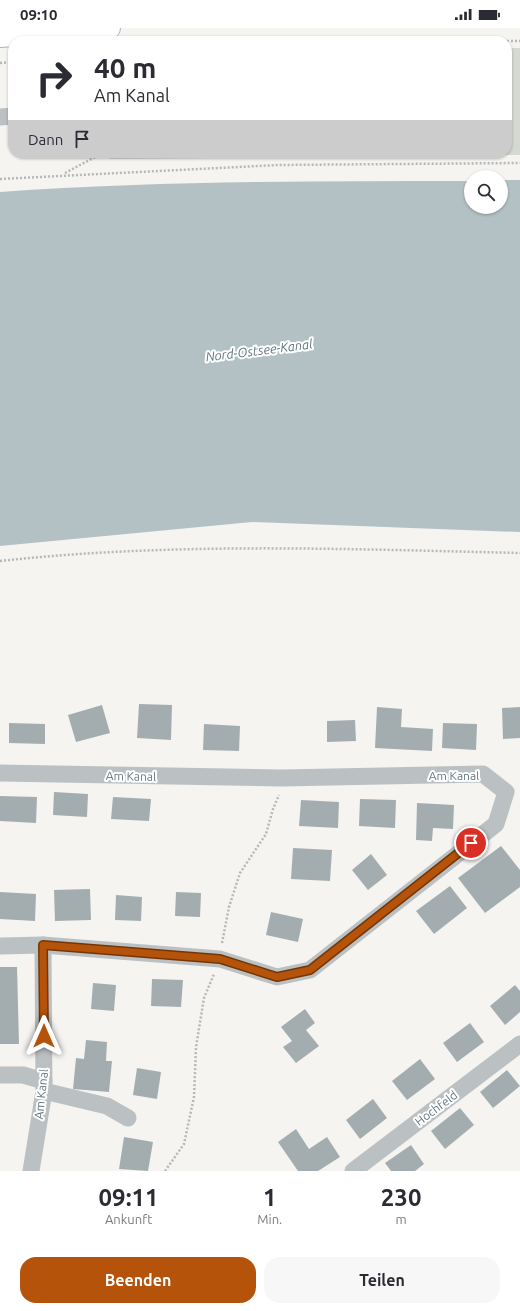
<!DOCTYPE html>
<html lang="de">
<head>
<meta charset="utf-8">
<style>
	body { margin:0; font-family:Ubuntu,sans-serif; background:#f7f7f7; color:#2b2b33; height:100vh; display:flex; flex-direction:column; font-size:15px; white-space:nowrap }
	* { box-sizing:border-box; margin:0 }
	p { font-size:13px; color:#7c7c81 }
	.icon { flex:none; width:22px; height:22px; fill:none; stroke:currentColor; stroke-width:2; stroke-linecap:round; stroke-linejoin:round }
	.map { position:relative; height:1143px; overflow:hidden }
	.details { display:flex; flex-direction:column; background:#fff; flex:1 }
	.details>* { flex:none }
	.top-card { position:absolute; left:8px; top:8px; width:504px; height:122px; border-radius:16px; box-shadow:0 1px 3px #0004; background:#fff; color:#2b2b33; overflow:hidden }
	.controls { position:absolute; left:464px; top:142px; display:grid; gap:8px }
	.controls a { display:grid; place-items:center; width:44px; height:44px; border-radius:50%; background:#fff; box-shadow:0 1px 3px #0004; font-size:20px }
	.pin { position:absolute; display:grid; place-items:center; width:34px; height:34px; color:#fff; margin:-17px; border:2px solid #fff; border-radius:50%; box-shadow:0 1px 4px #0007 }
	.me { position:absolute; width:44px; margin:-22px; rotate:0deg; stroke-linejoin:round; filter:drop-shadow(0 0 3px #0008) }
	.turn { display:flex; align-items:center; gap:14px; height:84px; padding:0 20px; font-size:18px }
	.turn .icon { width:52px; height:52px; stroke-width:2.5 }
	.turn b { display:block; font-size:28px; line-height:34px }
	.then { display:flex; align-items:center; height:38px; padding:0 20px; background:#0003; gap:8px; font-size:15px }
	.eta { display:flex; justify-content:space-evenly; align-items:center; height:68px; text-align:center }
	.eta b { font-size:24px; font-weight:600; line-height:28px }
	.button { display:flex; gap:8px; margin-top:auto; padding:8px 20px }
	.button a { flex:1; height:46px; border-radius:16px; background:#b45309; color:#fff; font-size:16px; font-weight:600; line-height:46px; text-align:center }
	.button a+a { background:#f7f7f7; color:#2b2b33 }
	.status { display:flex; justify-content:space-between; align-items:center; height:28px; padding:0 20px; background:#fff; direction:ltr }
	.status svg { height:11px; fill:currentColor }
	.map>svg:first-child { display:block }
</style>
</head>
<body>
<div class="status"><b>09:10</b><svg viewBox="0 0 49 12"><path d="M0 12V9h3v3zM5 12V6h3v6zM10 12V3h3v9zM15 12V0h3v12zM26 1h20v11H26zM47 4h2v5h-2z"/></svg></div>
<div class="map">
<svg width="520" height="1143" viewBox="0 0 520 1143">
	<rect width="100%" height="100%" fill="#f5f4f1"/>
	<path fill="#d5d9d1" d="M507,20H520V127L110,131V125H507Z"/>
	<path fill="#b3c1c4" d="M501,152H520V504L252,494L0,518V164C156,153 314,153 471,153V179H501Z"/>
	<g fill="#a3adb0">
		<path d="M139,676L172,677L171,712L137,710Z"/>
		<path d="M102,677L110,705L76,714L68,687Z"/>
		<path d="M377,679L402,681L401,699L433,701L432,723L375,720Z"/>
		<path d="M520,679V710L503,711L502,680Z"/>
		<path d="M355,692L356,713L327,714V693Z"/>
		<path d="M9,695L45,696V716L9,715Z"/>
		<path d="M443,695L477,696L476,722L442,720Z"/>
		<path d="M204,696L240,698L239,723L203,722Z"/>
		<path d="M54,764L88,766L87,789L53,787Z"/>
		<path d="M0,768L37,769L36,795L0,793Z"/>
		<path d="M113,769L151,771L149,793L111,791Z"/>
		<path d="M360,771L396,772L395,800L359,798Z"/>
		<path d="M301,772L339,774L338,800L299,798Z"/>
		<path d="M417,775L454,777L453,801L433,800L432,813L416,812Z"/>
		<path d="M501,818L520,842V859L485,885L458,850Z"/>
		<path d="M293,820L332,822L330,853L291,851Z"/>
		<path d="M371,826L387,847L368,862L352,842Z"/>
		<path d="M450,858L467,880L434,906L416,883Z"/>
		<path d="M90,861L91,892L55,893L54,862Z"/>
		<path d="M0,864L36,866L35,893L0,891Z"/>
		<path d="M176,864L201,865L200,889L175,888Z"/>
		<path d="M116,867L142,869L141,893L115,892Z"/>
		<path d="M271,884L303,891L298,914L266,907Z"/>
		<path d="M0,939H17L19,1016H0Z"/>
		<path d="M152,951L183,952L181,979L151,978Z"/>
		<path d="M93,955L116,957L114,983L91,981Z"/>
		<path d="M515,957L520,963V984L505,997L490,978Z"/>
		<path d="M305,981L315,995L306,1002L319,1018L296,1035L283,1019L292,1013L281,999Z"/>
		<path d="M470,995L484,1014L457,1034L443,1015Z"/>
		<path d="M86,1012L107,1014L106,1033H112L109,1064L73,1061L76,1030L84,1031Z"/>
		<path d="M420,1031L435,1051L407,1072L392,1053Z"/>
		<path d="M137,1040L161,1044L157,1071L133,1067Z"/>
		<path d="M507,1042L520,1058L493,1080L480,1064Z"/>
		<path d="M373,1071L387,1090L360,1111L346,1092Z"/>
		<path d="M460,1080L474,1097L445,1121L431,1103Z"/>
		<path d="M296,1101L309,1121L327,1109L340,1129L318,1143H298L278,1114Z"/>
		<path d="M124,1109L153,1114L148,1143L119,1141Z"/>
		<path d="M411,1117L424,1136L415,1143H391L385,1135Z"/>
	</g>
	<g fill="none" stroke-linecap="round" stroke-linejoin="round">
		<g stroke="#adb3b6" stroke-width="24">
			<path id="major" d="M0,8L109,0"/>
		</g>
		<g stroke="#b4b8ba" stroke-width="2.5" stroke-dasharray="2 2" stroke-linecap="butt">
			<path d="M503,13H520"/>
			<path d="M0,35L13,34"/>
			<path d="M65,145L99,127L100,125"/>
			<path d="M0,151L278,137L520,135"/>
			<path d="M0,533C173,514 347,521 520,525"/>
			<path d="M222,915L229,879L240,845L266,806L273,781L279,767"/>
			<path d="M165,1143L184,1116L194,1069L196,1019L204,970L214,946"/>
		</g>
		<g stroke="#bbc1c3" stroke-width="17">
			<path d="M0,89L13,88"/>
			<path d="M0,745L282,750L483,746L506,764L496,796L310,942L277,949L220,931L43,917L0,918"/>
			<path d="M0,1047H23L44,1053"/>
			<path d="M44,1063L107,1078L128,1090"/>
			<path d="M31,1143L44,1063L43,917"/>
			<path d="M353,1143L520,1016"/>
		</g>
		<use href="#major" stroke="#fff" stroke-width="22"/>
	</g>
	<g fill="none" stroke-linecap="round" stroke-linejoin="round">
		<g stroke="#753606" stroke-width="10">
			<path id="route" d="M44,1008L43,917L220,931L277,949L310,942L471,815"/>
		</g>
		<use href="#route" stroke="#b45309" stroke-width="7"/>
	</g>
	<g text-anchor="middle" dominant-baseline="central" stroke-width="4" stroke-linejoin="round" paint-order="stroke">
		<g font-size="12" fill="#657880" stroke="#fff">
			<text x="454" y="747">Am Kanal</text>
			<text transform="translate(131 748) rotate(1)">Am Kanal</text>
			<text transform="translate(41 1066) rotate(-84)">Am Kanal</text>
			<text transform="translate(436 1080) rotate(-37)">Hochfeld</text>
		</g>
		<g font-size="13" font-style="italic" fill="#61797e" stroke="#fff">
			<text transform="translate(259 322) rotate(-7)">Nord-Ostsee-Kanal</text>
		</g>
	</g>
</svg>
<div class="controls">
<a><svg class="icon" aria-label="search" viewBox="0 0 24 24"><circle cx="10" cy="10" r="6"/><path d="M15 15l6 6"/></svg></a>
</div>
<div class="pin" style="left:471px;top:815px;background:#d93025"><svg class="icon" aria-label="arrive" viewBox="0 0 24 24"><path d="M6 21V4h12l-3 4 3 4H6"/></svg></div>
<svg class="me" style="left:44px;top:1008px" viewBox="-20 -20 40 40"><path d="M0-17L14 15 0 8-14 15z" fill="#b45309" stroke="#fff" stroke-width="4"/></svg>
<div class="top-card">
<div class="turn"><svg class="icon" aria-label="right" viewBox="0 0 24 24"><path d="M7 20v-9h11M14 6l5 5-5 5"/></svg><div><b>40 m</b>Am Kanal</div></div>
<div class="then">Dann<svg class="icon" aria-label="arrive" viewBox="0 0 24 24"><path d="M6 21V4h12l-3 4 3 4H6"/></svg></div>
</div>
</div>
<section class="details">
<div class="eta">
<div><b>09:11</b><p>Ankunft</p></div>
<div><b>1</b><p>Min.</p></div>
<div><b>230</b><p>m</p></div>
</div>
<div class="button"><a>Beenden</a><a>Teilen</a></div>
</section>
</body>
</html>
